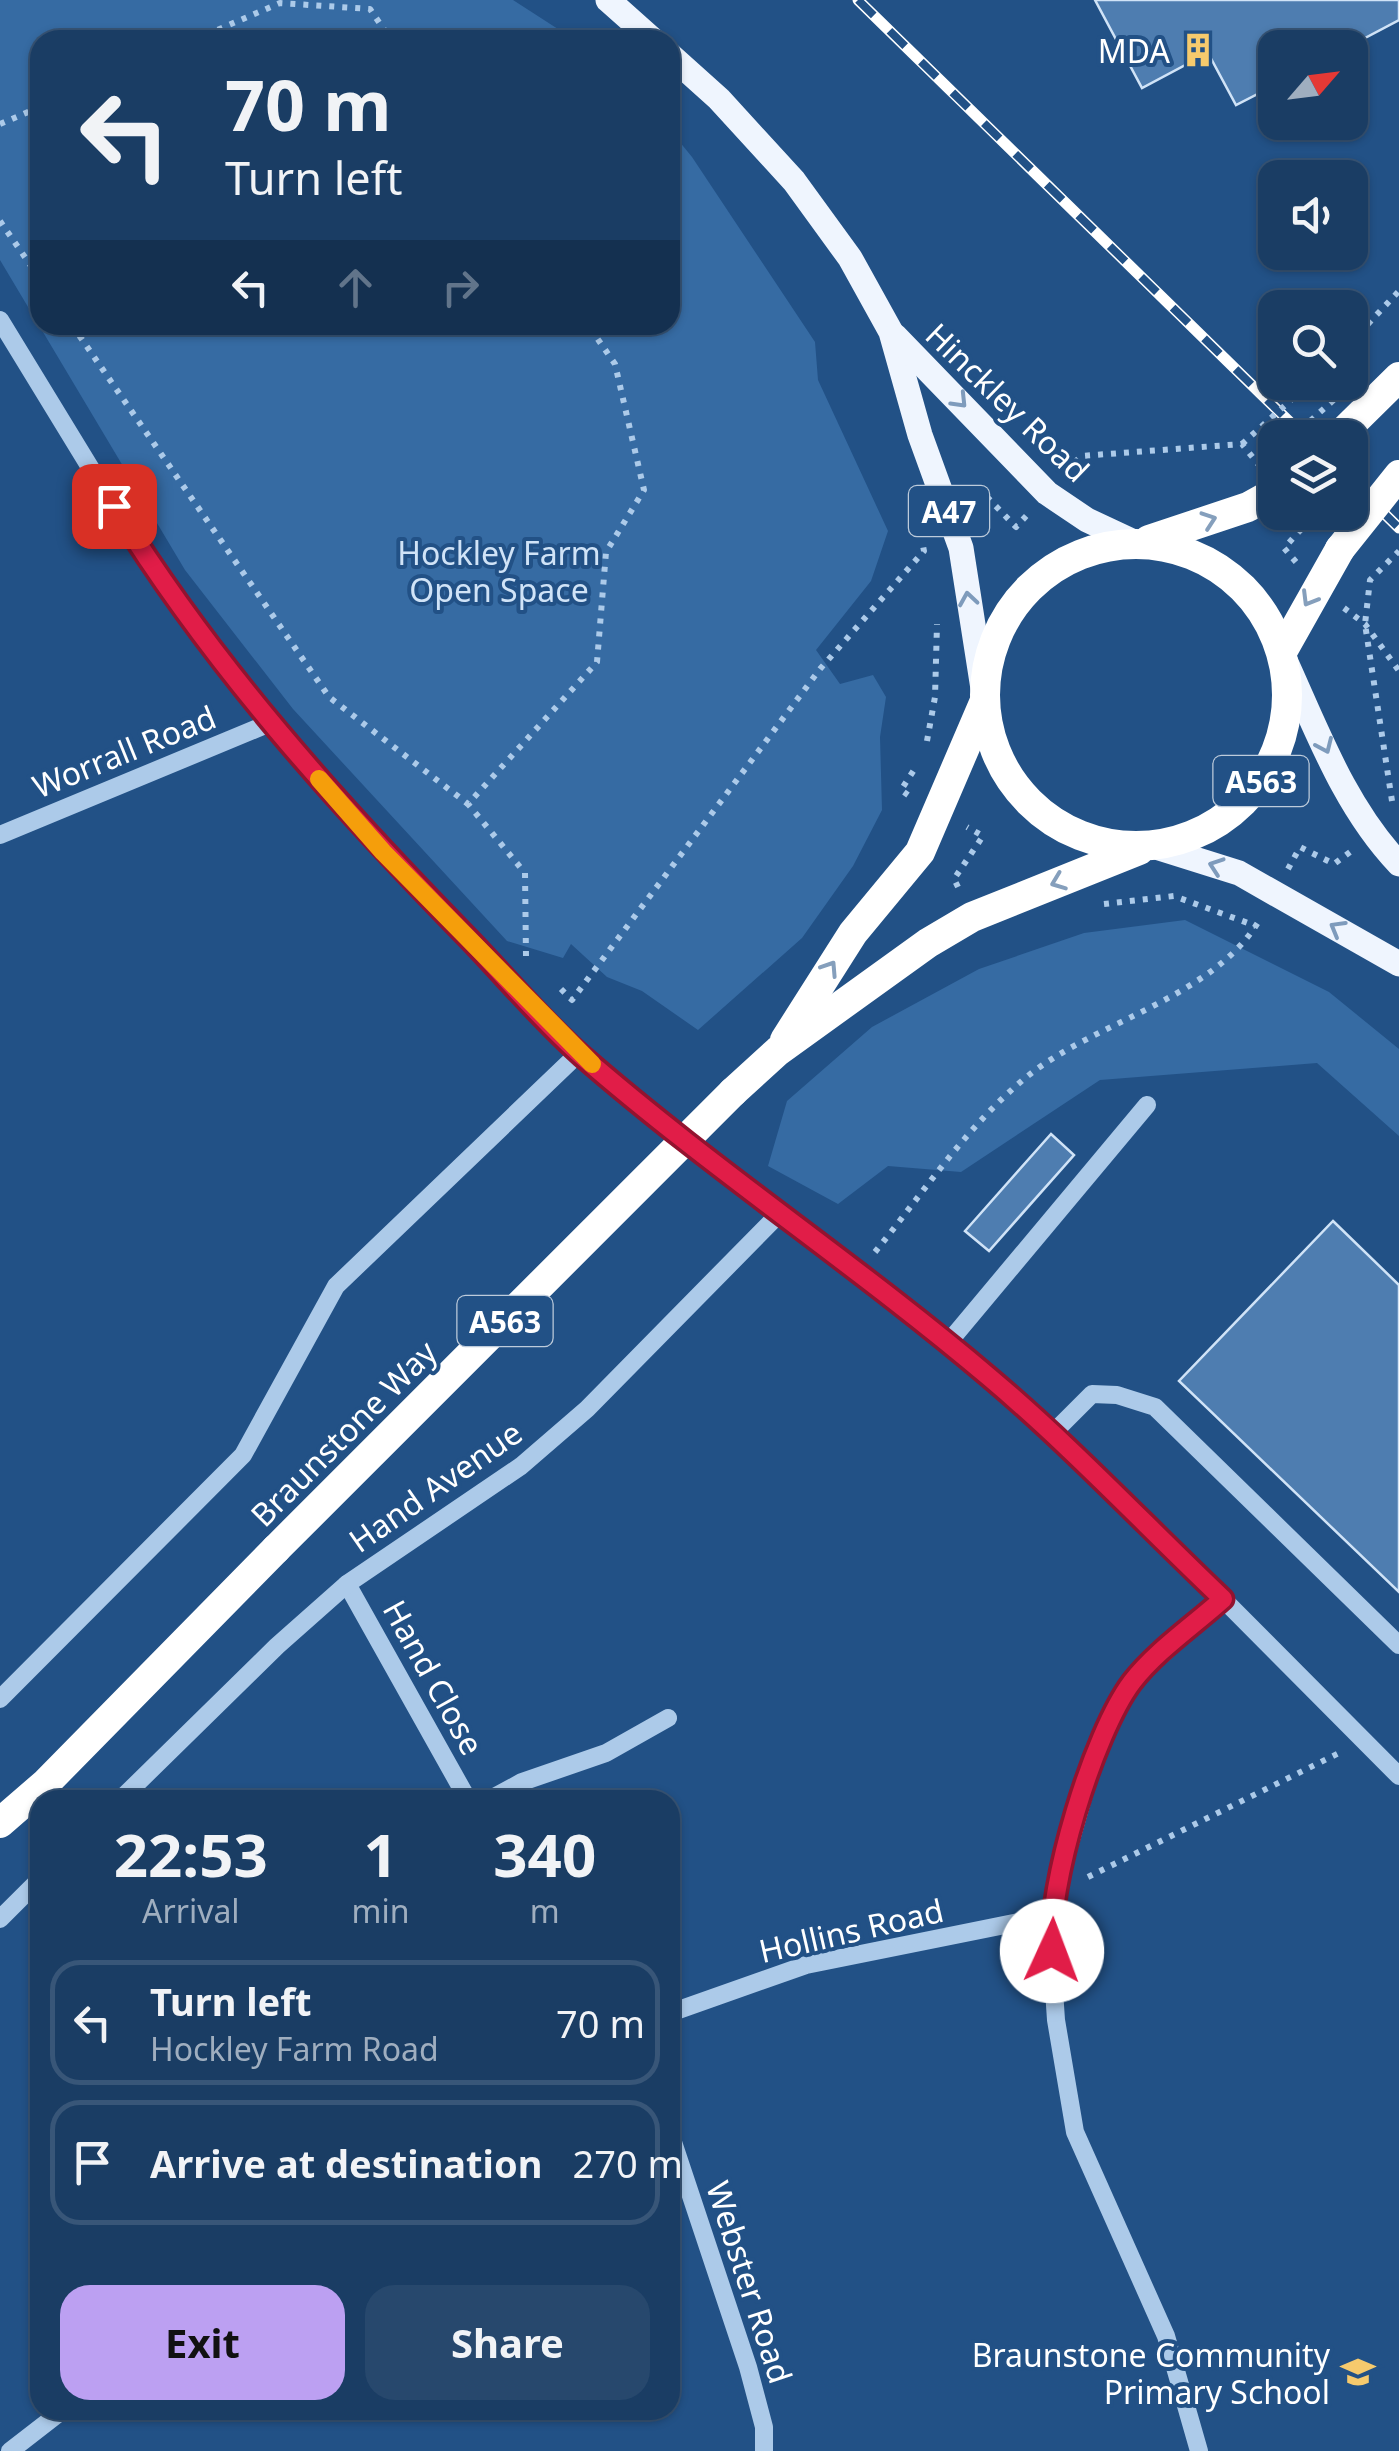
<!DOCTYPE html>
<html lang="en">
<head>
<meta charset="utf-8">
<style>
	body { margin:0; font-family:"Noto Sans",sans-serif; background:#27486d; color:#f1f3f6; height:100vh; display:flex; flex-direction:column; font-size:38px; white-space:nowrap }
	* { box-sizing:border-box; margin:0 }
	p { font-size:32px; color:#9faebf }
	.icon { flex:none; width:55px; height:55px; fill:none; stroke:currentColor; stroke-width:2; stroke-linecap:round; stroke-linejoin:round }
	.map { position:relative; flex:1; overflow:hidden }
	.drawer { position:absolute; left:30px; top:1790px; width:650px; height:630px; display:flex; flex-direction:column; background:#1a3d64; border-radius:30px; box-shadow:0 2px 8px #0004,0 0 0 2px #385678 }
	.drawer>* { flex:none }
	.guide { position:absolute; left:30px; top:30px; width:650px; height:305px; border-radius:30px; box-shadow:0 2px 8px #0004,0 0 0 2px #385678; background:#1a3d64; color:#f1f3f6; overflow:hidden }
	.needle { width:65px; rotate:62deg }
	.buttons { position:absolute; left:1258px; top:30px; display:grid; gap:20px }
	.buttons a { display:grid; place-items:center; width:110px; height:110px; border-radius:20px; background:#1a3d64; box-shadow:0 2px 8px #0004,0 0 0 2px #385678; font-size:50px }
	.pin { position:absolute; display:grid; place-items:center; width:85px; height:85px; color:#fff; margin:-42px; border-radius:20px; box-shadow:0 5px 15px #0006 }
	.me { position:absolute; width:110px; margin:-55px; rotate:2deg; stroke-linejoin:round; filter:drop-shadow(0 0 8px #0008) }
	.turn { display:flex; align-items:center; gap:35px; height:210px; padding:0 30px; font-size:45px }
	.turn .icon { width:130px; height:130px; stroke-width:2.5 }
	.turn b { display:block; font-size:70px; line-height:85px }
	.lanes { display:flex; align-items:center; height:95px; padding:0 30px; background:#0003; justify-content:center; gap:50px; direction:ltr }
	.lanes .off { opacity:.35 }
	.eta { display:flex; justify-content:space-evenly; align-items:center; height:170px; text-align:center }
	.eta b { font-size:60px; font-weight:700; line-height:70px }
	.action { display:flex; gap:20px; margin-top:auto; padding:20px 30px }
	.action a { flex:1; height:115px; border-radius:30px; background:#bca0f2; color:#111; font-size:40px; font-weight:700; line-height:115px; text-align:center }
	.action a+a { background:#27486d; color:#f1f3f6 }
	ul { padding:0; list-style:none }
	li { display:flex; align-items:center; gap:30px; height:125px; margin:0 20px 15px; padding:0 10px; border:5px solid #385678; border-radius:30px }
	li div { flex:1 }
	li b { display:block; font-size:38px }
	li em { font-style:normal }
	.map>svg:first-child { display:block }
</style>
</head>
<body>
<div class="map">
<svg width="1399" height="2451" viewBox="0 0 1399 2451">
	<rect width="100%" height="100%" fill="#225186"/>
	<g fill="#366ba3">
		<path d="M0,0H513L575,40H40V325H670V130L692,157L815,342L818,380L888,531L871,581L816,650L840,684L873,675L886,697L880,737L882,810L853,866L802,938L698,1030L642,991L607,977L571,944L563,958L507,941L293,709L185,570L0,260Z"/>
		<path d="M1185,920L1329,992L1399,1049V1136L1317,1063L1100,1080L961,1172L888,1166L838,1204L768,1166L787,1101L872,1027L979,969L1084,933Z"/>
	</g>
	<g fill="#4e7db0" stroke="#d0e3f7" stroke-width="2.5">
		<path d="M1095,0H1399V20L1346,48H1275V85L1236,105L1208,53L1142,88Z"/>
		<path d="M1051,1134L1074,1155L989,1251L965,1231Z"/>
		<path d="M1333,1221L1399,1285V1592L1179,1381Z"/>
	</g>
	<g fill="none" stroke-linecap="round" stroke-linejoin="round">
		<g stroke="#accae9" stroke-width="6" stroke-dasharray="5 8" stroke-linecap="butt">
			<path d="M194,40L280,3L370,9L391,40"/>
			<path d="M0,124L40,107"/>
			<path d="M0,221L40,279"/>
			<path d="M72,325L329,697L468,804"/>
			<path d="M1350,343L1399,291"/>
			<path d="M1066,472L1081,456L1242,444L1258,464L1275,451"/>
			<path d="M975,498L985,495L1016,527L1028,514"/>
			<path d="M1296,562L1284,548L1317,512"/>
			<path d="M1344,608L1365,624L1399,671"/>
			<path d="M927,741L935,697L937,624"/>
			<path d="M908,795L901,790L914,770"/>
			<path d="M1392,801L1365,624L1370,580L1399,551"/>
			<path d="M1288,869L1300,847L1334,864L1350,852"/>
			<path d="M958,887L954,879L983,836L967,827"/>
			<path d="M1104,904L1174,896L1256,926"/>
			<path d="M526,956L525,873L468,804L597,662L606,552L644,490L615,364L588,325"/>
			<path d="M561,989L572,1000L820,669L924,551L923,546"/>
			<path d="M875,1252C924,1192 968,1124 1029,1075C1097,1021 1215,997 1260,919"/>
			<path d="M1088,1877L1341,1752"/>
		</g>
		<g stroke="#accae9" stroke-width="18">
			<path d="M0,320L132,536L205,640L383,852L579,1053L778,1215L860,1271L993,1380L1223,1599L1399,1776"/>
			<path d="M0,835L270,723"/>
			<path d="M948,1343L1147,1105"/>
			<path d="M1051,1435L1092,1394L1117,1395L1155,1407L1399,1645"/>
			<path d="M347,1584L468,1800"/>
			<path d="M0,1699L243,1455L336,1286L579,1053"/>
			<path d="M120,1800L277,1646L347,1584L521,1466L587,1409L778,1215"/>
			<path d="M489,1800L522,1782L606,1753L668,1718"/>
			<path d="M0,1919L40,1879"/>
			<path d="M670,2013L806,1965L1049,1916"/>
			<path d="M670,2133L748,2367L764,2427V2451"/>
			<path d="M10,2451L63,2410"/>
			<path d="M1199,2451L1166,2336L1075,2132L1056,2020L1049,1916L1099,1742L1133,1681L1223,1599"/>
		</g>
		<g stroke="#eff5fe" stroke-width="25">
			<path d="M608,0L653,40"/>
			<path d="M670,55L719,99L794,181L850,258L891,332L920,435L961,548L984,695"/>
			<path d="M895,336L1047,493L1087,520L1134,542"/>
			<path d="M1284,658C1317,730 1344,806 1399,864"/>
			<path d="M1153,846L1239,873L1399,964"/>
		</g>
		<g stroke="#fff" stroke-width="30">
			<path d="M1337,438L1399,377"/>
			<path d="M1149,540L1248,507L1275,492"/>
			<circle cx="1136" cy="695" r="151"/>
			<path d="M1282,652L1340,549"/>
			<path d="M785,1040L853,933L920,852L984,703"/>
			<path d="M733,1092L778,1051L928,943L972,917L1139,850"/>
			<path d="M0,1823L46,1783L276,1549"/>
		</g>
		<g stroke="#fff" stroke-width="11">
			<g id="rail">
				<path d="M858,0L1306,438"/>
				<path d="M1350,480L1399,528"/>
			</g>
		</g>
		<use href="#rail" stroke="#225186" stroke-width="8" stroke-dasharray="22" stroke-linecap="butt"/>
		<g stroke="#accae9" stroke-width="6" stroke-dasharray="5 8" stroke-linecap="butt">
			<path d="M1291,438L1337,397L1328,382"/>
			<path d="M1242,444L1311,382"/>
		</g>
		<g stroke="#fff" stroke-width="30">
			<path d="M1340,549L1399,475"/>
			<path d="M276,1549L733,1092"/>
		</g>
	</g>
	<defs><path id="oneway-chevron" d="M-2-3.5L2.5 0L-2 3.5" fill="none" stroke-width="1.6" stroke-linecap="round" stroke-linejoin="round" transform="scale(2.5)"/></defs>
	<g stroke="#7e9bbc">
		<use href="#oneway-chevron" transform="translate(960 401) rotate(46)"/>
		<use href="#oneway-chevron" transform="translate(968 599) rotate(-99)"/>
		<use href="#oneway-chevron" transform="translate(1325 746) rotate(66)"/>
		<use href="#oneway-chevron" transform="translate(1216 866) rotate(-161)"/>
		<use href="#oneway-chevron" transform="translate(1337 928) rotate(-150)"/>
	</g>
	<g stroke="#859fbc">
		<use href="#oneway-chevron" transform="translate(1209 520) rotate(-19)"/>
		<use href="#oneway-chevron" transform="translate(1309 599) rotate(121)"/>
		<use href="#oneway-chevron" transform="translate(1058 882) rotate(159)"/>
		<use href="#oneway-chevron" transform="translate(830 968) rotate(-57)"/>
	</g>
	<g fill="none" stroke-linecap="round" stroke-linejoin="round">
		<g stroke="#92132f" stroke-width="25">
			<path id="route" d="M114,506C212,665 336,803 467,937C505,976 541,1020 582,1056C713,1170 857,1265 989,1377C1071,1446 1146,1526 1223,1599C1194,1625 1156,1651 1132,1682C1093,1734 1047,1887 1052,1951"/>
		</g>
		<use href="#route" stroke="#e11d48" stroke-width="18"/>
		<path stroke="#f59e0b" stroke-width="18" d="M319,779L383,852L592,1064"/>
	</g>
	<defs>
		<g id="building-bare" transform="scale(2.7)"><path d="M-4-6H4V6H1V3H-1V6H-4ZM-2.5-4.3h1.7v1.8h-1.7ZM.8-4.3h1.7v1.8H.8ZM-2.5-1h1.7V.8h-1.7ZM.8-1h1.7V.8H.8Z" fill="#f6ca6d" stroke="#225186" stroke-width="2.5" paint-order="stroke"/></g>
		<g id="school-bare" transform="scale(2.7)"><path d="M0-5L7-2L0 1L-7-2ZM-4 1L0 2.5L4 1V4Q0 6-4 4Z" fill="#f6ca6d" stroke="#225186" stroke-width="2.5" paint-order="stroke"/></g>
	</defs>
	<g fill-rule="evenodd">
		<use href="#building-bare" x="1198" y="50"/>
		<use href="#school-bare" x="1358" y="2372"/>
	</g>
	<g text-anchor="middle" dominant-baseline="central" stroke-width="8" stroke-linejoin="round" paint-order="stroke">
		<g fill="#225186" stroke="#bdcbdb" stroke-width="2.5">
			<rect x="909" y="486" width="80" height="50" rx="8"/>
			<rect x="1213.5" y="756" width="95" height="50" rx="8"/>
			<rect x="457.5" y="1296" width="95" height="50" rx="8"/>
		</g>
		<g font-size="30" font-weight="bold" fill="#fff">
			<text x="949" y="511">A47</text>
			<text x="1261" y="781">A563</text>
			<text x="505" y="1321">A563</text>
		</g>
		<g font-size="32" fill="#fff" stroke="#225186" text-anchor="end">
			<text x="1170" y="50">MDA</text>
			<text x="1330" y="2354">Braunstone Community<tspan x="1330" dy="37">Primary School</tspan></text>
		</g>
		<g font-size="32" fill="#fff" stroke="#225186">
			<text transform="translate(1008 402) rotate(44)">Hinckley Road</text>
			<text transform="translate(124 751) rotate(-22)">Worrall Road</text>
			<text transform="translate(343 1433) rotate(-45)">Braunstone Way</text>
			<text transform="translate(435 1486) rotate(-35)">Hand Avenue</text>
			<text transform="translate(434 1677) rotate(61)">Hand Close</text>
			<text transform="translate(851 1930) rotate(-13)">Hollins Road</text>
			<text transform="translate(750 2282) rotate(72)">Webster Road</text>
		</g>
		<g font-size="32" fill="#d0e3f7" stroke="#225186">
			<text x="499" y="552">Hockley Farm<tspan x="499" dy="37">Open Space</tspan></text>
		</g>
	</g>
</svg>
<div class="buttons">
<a><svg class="needle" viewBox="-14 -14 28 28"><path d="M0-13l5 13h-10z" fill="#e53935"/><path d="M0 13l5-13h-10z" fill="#9faebf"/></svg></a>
<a><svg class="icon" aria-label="sound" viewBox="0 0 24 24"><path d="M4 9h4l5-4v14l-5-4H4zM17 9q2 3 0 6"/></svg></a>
<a><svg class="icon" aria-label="search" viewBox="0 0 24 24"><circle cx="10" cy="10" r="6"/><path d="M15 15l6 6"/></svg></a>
<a><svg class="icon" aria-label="layers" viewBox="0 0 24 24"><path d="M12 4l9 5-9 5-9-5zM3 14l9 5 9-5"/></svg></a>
</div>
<div class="pin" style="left:114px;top:506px;background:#d93025"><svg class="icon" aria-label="arrive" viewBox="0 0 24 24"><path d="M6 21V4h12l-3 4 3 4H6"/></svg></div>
<svg class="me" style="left:1052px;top:1951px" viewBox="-20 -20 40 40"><circle r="19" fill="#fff"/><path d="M0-13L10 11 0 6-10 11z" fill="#e11d48"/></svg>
<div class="guide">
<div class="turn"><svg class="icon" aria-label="left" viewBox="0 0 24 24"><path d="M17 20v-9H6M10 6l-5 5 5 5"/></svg><div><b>70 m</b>Turn left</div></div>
<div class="lanes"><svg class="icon" aria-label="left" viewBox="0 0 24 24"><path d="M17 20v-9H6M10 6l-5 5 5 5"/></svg><svg class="icon off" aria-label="ahead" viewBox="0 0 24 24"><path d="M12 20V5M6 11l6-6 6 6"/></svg><svg class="icon off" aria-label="right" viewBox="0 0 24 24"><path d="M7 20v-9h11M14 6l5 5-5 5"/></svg></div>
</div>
<section class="drawer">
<div class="eta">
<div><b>22:53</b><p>Arrival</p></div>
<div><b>1</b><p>min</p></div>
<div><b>340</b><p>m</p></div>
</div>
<ul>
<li><svg class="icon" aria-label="left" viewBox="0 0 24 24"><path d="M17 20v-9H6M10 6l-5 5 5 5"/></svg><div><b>Turn left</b><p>Hockley Farm Road</p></div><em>70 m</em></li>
<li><svg class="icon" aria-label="arrive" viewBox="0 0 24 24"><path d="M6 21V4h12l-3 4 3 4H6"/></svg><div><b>Arrive at destination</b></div><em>270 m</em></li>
</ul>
<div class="action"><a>Exit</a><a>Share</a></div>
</section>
</div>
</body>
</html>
